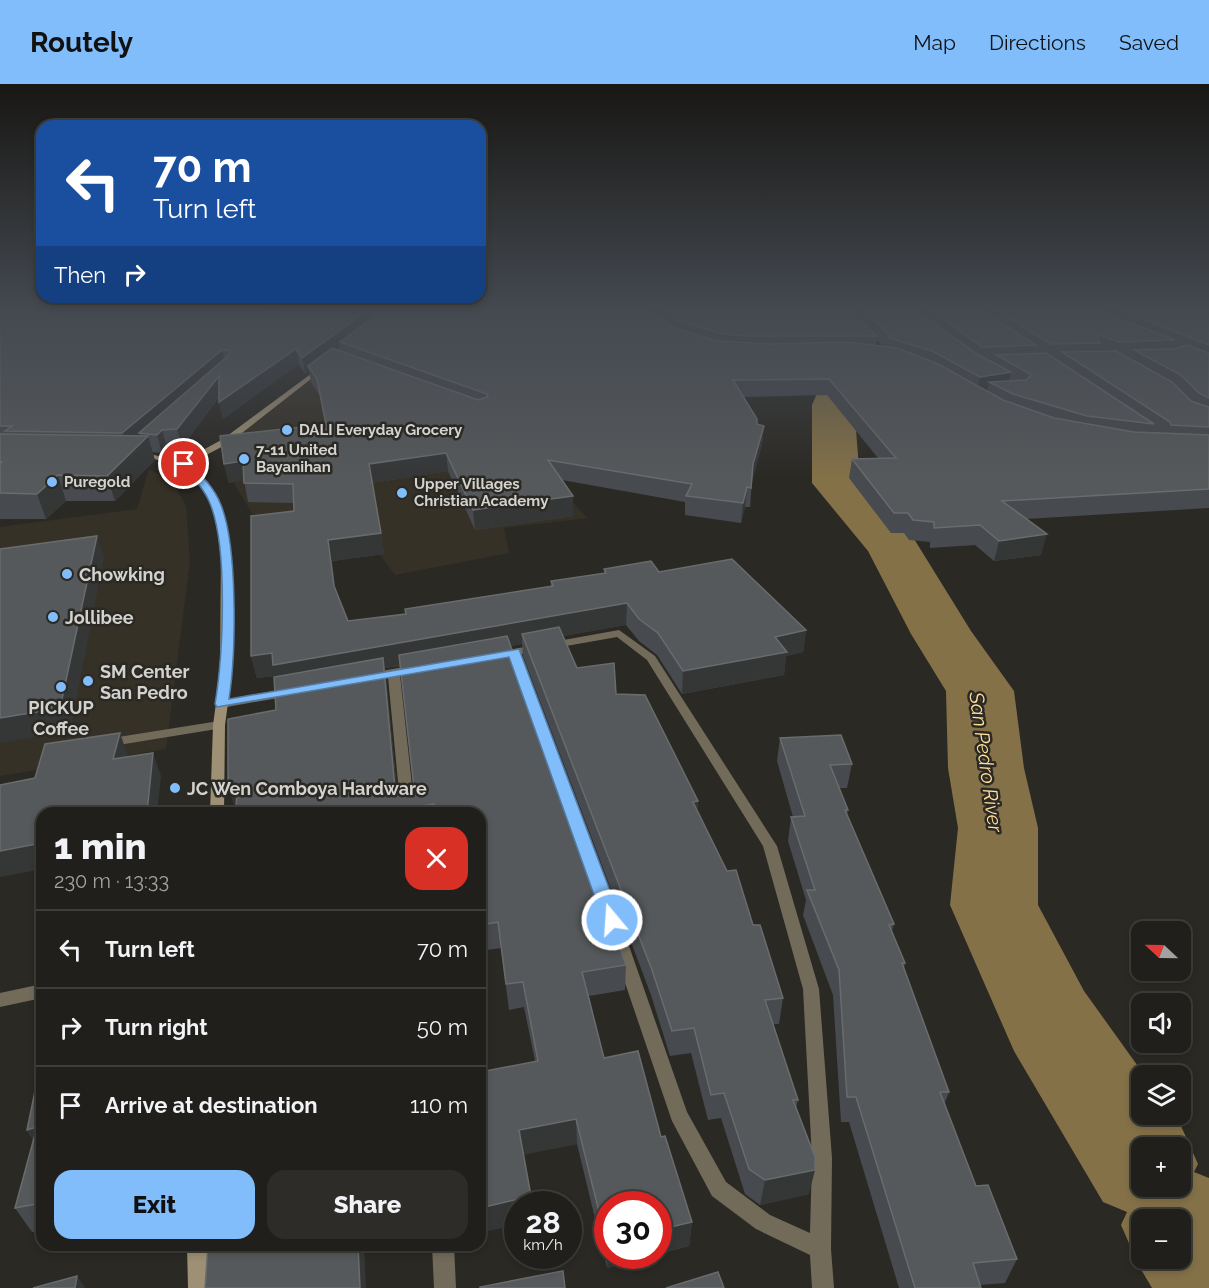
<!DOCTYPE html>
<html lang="en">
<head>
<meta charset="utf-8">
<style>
	body { margin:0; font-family:Raleway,sans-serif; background:#2d2c28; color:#f1f3f6; height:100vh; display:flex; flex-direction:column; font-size:22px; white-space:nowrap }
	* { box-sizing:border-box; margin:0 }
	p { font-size:20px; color:#a2a2a3 }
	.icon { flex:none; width:33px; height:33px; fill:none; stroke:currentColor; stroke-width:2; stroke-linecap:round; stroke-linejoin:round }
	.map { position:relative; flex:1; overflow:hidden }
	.sheet { position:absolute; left:36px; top:723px; width:450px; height:444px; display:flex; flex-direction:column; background:#201f1b; border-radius:18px; box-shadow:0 3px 9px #0003,0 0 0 2px #3d3d3a }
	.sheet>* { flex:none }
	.banner { position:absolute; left:36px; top:36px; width:450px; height:183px; border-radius:18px; box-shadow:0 3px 9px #0003,0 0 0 2px #3d3d3a; background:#1a4fa0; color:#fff; overflow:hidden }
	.needle { width:39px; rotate:292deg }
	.buttons { position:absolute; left:1131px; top:837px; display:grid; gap:12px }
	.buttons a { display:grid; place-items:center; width:60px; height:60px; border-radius:12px; background:#201f1b; box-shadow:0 3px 9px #0003,0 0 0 2px #3d3d3a; font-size:30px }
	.speed { position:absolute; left:504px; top:1107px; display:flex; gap:12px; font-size:30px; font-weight:700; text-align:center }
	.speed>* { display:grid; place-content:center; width:78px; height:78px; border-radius:50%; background:#201f1b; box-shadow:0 3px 9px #0003,0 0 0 2px #3d3d3a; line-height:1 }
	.speed small { font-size:15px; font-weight:400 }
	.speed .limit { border:9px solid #d22; background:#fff; color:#111 }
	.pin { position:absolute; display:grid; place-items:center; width:51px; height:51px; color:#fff; margin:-26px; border:3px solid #fff; border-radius:50%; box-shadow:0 2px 6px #0007 }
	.me { position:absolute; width:66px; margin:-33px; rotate:342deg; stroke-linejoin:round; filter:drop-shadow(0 0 4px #0008) }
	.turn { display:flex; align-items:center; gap:21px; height:126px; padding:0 18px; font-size:27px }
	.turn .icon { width:78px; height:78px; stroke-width:2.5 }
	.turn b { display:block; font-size:42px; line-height:51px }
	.then { display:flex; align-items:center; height:57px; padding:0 18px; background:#0003; gap:12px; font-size:22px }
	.round { display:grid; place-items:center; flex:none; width:63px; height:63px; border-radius:18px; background:#2d2c28 }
	.headline { display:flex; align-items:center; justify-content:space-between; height:102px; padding:0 18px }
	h1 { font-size:36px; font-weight:800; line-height:45px }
	.button { display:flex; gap:12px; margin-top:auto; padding:12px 18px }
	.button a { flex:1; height:69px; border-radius:18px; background:#81bdfa; color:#111; font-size:24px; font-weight:800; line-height:69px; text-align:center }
	.button a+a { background:#2d2c28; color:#f1f3f6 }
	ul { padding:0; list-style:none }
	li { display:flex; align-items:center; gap:18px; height:78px; padding:0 18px; border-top:2px solid #3d3d3a }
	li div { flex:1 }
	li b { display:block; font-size:22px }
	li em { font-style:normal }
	header { display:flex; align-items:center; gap:36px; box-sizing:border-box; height:84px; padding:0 30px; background:#81bdfa; color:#111 }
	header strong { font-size:28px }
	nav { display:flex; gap:33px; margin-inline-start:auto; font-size:21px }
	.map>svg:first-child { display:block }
</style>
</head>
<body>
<header>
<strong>Routely</strong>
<nav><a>Map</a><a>Directions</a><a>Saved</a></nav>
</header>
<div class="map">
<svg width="1209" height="1204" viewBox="0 0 1209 1204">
	<rect width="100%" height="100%" fill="#2b2924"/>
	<g fill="#363127">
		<path d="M312,294L531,371L587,434L504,444L509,469L395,491L379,469L262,491L264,449L224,383L230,356Z"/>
		<path d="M149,385L173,398L186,422L190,477L166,665L0,692V443L137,425Z"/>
	</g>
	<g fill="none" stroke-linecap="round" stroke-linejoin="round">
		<path fill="#847148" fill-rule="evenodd" d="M779,225H812L833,255L856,278L862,298L854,321L860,396L911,450L971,547L1014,607L1024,684L1038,744V821L1084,907L1145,992H1142V1030H1173L1181,1042L1198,1080L1194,1088L1209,1094V1204H1152L1139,1182L1121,1141L1127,1128L1103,1118L1014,967L950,821L958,744L948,684L946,607L911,550L868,467L812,399V321L822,298L819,282L807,271ZM1142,1064H1180V1102H1142ZM1142,1136H1180V1174H1142Z"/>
		<path fill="#736b5a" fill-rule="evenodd" d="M219,637L225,641L223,644L106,663L100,659L106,655Z"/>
		<g fill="#736b5a" fill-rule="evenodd">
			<path d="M619,546L655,572L777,762L819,905L832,1074L831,1165L834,1204H812L810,1171L756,1145L712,1112L672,1037L590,796L510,572L497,574L491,571L497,568ZM617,553L647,576L763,762L803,905L812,1074L810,1149L770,1131L726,1098L687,1028L606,796L521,570Z"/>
			<path d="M415,581L421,585L419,587L400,591L415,729H401L388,593L370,597L364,593L370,589Z"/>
			<path d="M291,604L297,608L295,611L221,624L215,620L221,616Z"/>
			<path d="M42,900V914L0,923V909Z"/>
			<path d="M432,1161H454L456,1204H434Z"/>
		</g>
		<g fill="#9d9074" fill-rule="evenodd">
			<path d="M323,281L326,283L325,284L229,359L189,380L208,398L222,423L231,464L232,590L225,641L224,729H210L213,641L220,590L221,464L212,423L201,401L181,382L135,370L139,368L183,377L223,355Z"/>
			<path d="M187,1161H209L210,1204H188Z"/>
		</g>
	</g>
	<g fill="#474a4e" fill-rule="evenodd">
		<path d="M0,225H272L269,227H273V225H1209V424L1026,435L1041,471L994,477L975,461L930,464V458L909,456L904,449H891L849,394L852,375L878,374L827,311L743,313L757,340L764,342L762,360L752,398L750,423H745L741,439L685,431V418L562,396L573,432L475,446L448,387L372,399L384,470L332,477L335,506L348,537L405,530V525L551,503V497L604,489V485L659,488L806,546L803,568L786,572L784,591L682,610L657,571L639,557L626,541L563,552L577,584L616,610L698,717L697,726L753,841L783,914L779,940H773L798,1016L796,1024L809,1110L760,1121L745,1110L721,1034L708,1036L691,969L670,972L651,911L523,572L522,560L510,562L626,881L625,906L589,912L604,974L661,1053L692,1138L689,1162L607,1184L577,1060L524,1070L480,1149L535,977L524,923L509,926L501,864L480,867V729H236L276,626L275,592L257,594L251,572L294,427V419L248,418L244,396L229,399L224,380L312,347L326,345L320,312L311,298L309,287L305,290L299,280L223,335L219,318V313L182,363H167L162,369L152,368L155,376L115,417H66L46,435H0ZM877,256L883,262L876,261ZM400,582L414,704L411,707L397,705L385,584Z"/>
		<path d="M780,654L852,680L847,704H839L848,726L847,731L894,840L892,847L905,879L904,884L949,1008L944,1021L976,1102L1017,1175L1005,1199L980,1201L981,1204H899L849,1038H841L833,911L803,831L806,816L788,757L791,733H793L777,677Z"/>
		<path d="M42,973V1147L32,1148L15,1124L33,1056L27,1046Z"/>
	</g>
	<g fill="#353737">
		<path d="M259,225H272L261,232Z"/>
		<path d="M369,225H390L340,258V263L310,286L308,282L309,287L305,290L302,274Z"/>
		<path d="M296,265L299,280L223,335L219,318Z"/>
		<path d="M222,266L226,281L139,349L141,355L127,366L122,349Z"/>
		<path d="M1011,288L1007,304L989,298L987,308L976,310L980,293Z"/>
		<path d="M219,292L222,308L182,363L177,345Z"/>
		<path d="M764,342L762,360L752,399L753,380Z"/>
		<path d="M162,346L167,363L162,369L157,351Z"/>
		<path d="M148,352L155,376L115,417L107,392Z"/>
		<path d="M446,369L448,387L372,399L369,380Z"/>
		<path d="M243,377L247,396L229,399L224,380Z"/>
		<path d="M58,391L66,417L46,435L37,410Z"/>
		<path d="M747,403L745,423L741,439L743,419Z"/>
		<path d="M573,412V432L475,446L473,426Z"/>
		<path d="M381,449L384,470L332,477L338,523L334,502L328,456Z"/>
		<path d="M1047,450L1041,471L994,477L999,457Z"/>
		<path d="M97,452L104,473L70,647L0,659V634Z"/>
		<path d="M627,519L626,541L526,559L522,550V560L385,584L399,727L434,720L435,729H384L278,604L275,592L257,594L251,572Z"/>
		<path d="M806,546L803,568L786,572L784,591L682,610L683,587L775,553Z"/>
		<path d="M120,649L128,672L122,699L113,675Z"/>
		<path d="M153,669L161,692L157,729H147Z"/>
		<path d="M237,701L236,727L228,703Z"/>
		<path d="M698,717L696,741L693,718Z"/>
		<path d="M42,759V785L0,793V767Z"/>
		<path d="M576,1035L577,1060L522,1071L519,1046Z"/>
		<path d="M37,1043L42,1070L27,1046Z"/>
		<path d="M815,1086L809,1110L760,1121L765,1096Z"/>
		<path d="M531,1112L532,1120H518V1140L480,1149V1124Z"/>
		<path d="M692,1138L689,1162L658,1170V1146Z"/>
		<path d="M608,1159V1172H653L607,1184Z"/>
		<path d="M358,1161H364L366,1204H360Z"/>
		<path d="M77,1192L85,1204H75Z"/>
	</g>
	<g fill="#56595b" stroke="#696c6d" stroke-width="1.5">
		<path d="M0,225H246L290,229L295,225H369L302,274L296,265L219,318V292L177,345L162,346L157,351L139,349L230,270L229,266H222L122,349L5,347L12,342H0Z"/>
		<path d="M384,225H645L674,244L717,257L769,260L846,258L897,264L938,280L1003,316L1054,334L1134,348L1209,351V405L1002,417L1047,450L999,457L980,441L934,444V438L913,436L908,429H894L852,375L896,374L829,295L733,296L757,335V340L764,342L753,380L751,404L747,403L743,419L686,412L692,400L548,376L573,412L473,426L446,369L369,380L381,449L328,456L334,502L348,537L406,530L405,525L553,502L551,497L606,489L604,485L651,477L659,488L732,475L806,546L775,553L787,568L683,587L658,549L639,535L627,519L273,581L272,569L251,572V432L294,427L293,400L244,399L243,377L224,380L220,352L311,342L312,347L327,345L317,295L308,282L332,264L478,316L488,313L487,310L340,258Z"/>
		<path d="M660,225H847L877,252H747L722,250L681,237Z"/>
		<path d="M860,225H914L977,270L1011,288L980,293L932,267L889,254V250Z"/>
		<path d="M929,225H979L1036,261L982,263Z"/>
		<path d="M994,225H1095L1175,256L1119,258L1100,251L1097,254L1100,259L1051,260Z"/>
		<path d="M1117,225H1209V261Z"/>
		<path d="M1187,261L1209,269V314L1199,309L1181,291L1134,266L1174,265Z"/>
		<path d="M1116,267L1172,298L1191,317L1209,323V343L1171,341L1170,338L1062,268Z"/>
		<path d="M1046,269L1154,340L1087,332L1013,310L989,298L1026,296L1032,291L996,271Z"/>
		<path d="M0,350L148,352L107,392L58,391L37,410L0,409V380L2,378H0Z"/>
		<path d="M97,452L60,624L0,634V465Z"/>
		<path d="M559,543L577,584L614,579L616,610L645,611L698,717L693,718L727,787L736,786L753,841H760L783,914L765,916L798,1016H793L815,1073V1086L765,1096L749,1085L724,1009L711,1011L694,944L672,947L652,886L522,550Z"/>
		<path d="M507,552L626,881L582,888L604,974L638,967L661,1053L665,1052L692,1138L658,1146V1120H608L607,1160L576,1035L519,1046L531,1112L480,1124V988L538,977L523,898L506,900L498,838L480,841V729H435L434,720L384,729H236L237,701L228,703V635L276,626L274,593L383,574L395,705L411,707L414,704L399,571Z"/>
		<path d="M120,649L113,675L153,669L147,729H42V759L0,767V701L35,694L45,660Z"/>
		<path d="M841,651L852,680L830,681L848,726H845L894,840L889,841L905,879H902L949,1008H940L976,1102L988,1101L1017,1175L973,1179L981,1204H915L856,1013H847L839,886L807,806H815L791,733L805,732L780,654Z"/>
		<path d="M42,973V1119L15,1124L37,1043L27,1046Z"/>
		<path d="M208,1161H358L360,1204H205Z"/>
		<path d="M563,1187L565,1204H480V1203Z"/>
		<path d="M718,1188L724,1204H666Z"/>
		<path d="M77,1192L75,1204H33Z"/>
	</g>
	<linearGradient id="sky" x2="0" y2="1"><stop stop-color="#181714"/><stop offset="0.57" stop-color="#444950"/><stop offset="1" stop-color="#444950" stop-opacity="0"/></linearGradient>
	<rect width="1209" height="394" fill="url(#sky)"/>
	<path fill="#81bdfa" stroke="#547ba2" stroke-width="1.5" d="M181,378H187C202,392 214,403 221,421C238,463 236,570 229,615L519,565L621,836L618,841H605L603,836L509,573L217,623L215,620C223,572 228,467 211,422C205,405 194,395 181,382Z"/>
	<g fill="#81bdfa" stroke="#2b2924" stroke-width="2">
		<circle cx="287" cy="346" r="6"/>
		<circle cx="244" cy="375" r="6"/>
		<circle cx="52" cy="398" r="6"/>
		<circle cx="402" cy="409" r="6"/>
		<circle cx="67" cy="490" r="6"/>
		<circle cx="53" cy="533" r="6"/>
		<circle cx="88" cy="597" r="6"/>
		<circle cx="61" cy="603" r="6"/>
		<circle cx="175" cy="704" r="6"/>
	</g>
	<g text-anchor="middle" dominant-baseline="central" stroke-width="5" stroke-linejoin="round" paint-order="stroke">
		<g font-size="15" font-weight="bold" fill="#d3d2ce" stroke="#2b2924" text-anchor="start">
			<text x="299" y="346">DALI Everyday Grocery</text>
			<text x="256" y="366">7-11 United<tspan x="256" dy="17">Bayanihan</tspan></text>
			<text x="64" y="398">Puregold</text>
			<text x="414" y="400">Upper Villages<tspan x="414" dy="17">Christian Academy</tspan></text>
		</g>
		<g font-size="18" font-weight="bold" fill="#d3d2ce" stroke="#2b2924" text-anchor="start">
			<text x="79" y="490">Chowking</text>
			<text x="65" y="533">Jollibee</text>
			<text x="100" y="587">SM Center<tspan x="100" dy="21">San Pedro</tspan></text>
			<text x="61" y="623" text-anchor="middle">PICKUP<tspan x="61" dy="21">Coffee</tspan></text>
			<text x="187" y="704">JC Wen Comboya Hardware</text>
		</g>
		<g font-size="20" font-style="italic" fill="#ffdf9b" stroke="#2b2924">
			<text transform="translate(986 678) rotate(82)">San Pedro River</text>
		</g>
	</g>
</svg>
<div class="buttons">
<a><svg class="needle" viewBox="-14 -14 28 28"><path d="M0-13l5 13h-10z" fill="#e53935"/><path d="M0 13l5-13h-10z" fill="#a2a2a3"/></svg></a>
<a><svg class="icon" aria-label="sound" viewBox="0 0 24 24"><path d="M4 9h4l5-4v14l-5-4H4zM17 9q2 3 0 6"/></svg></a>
<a><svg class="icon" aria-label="layers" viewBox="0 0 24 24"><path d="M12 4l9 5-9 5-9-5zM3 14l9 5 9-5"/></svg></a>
<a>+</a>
<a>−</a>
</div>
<div class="speed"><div>28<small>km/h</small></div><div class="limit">30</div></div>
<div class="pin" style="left:184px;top:380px;background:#d93025"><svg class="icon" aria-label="arrive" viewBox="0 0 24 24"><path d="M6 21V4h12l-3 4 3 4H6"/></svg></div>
<svg class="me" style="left:612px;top:836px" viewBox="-20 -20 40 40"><circle r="17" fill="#81bdfa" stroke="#fff" stroke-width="3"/><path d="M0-11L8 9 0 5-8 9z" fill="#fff"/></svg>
<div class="banner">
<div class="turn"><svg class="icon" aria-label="left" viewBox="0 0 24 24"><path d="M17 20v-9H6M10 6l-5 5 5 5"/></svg><div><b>70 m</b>Turn left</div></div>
<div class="then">Then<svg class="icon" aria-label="right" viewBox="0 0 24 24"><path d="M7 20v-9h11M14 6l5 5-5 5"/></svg></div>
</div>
<section class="sheet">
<div class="headline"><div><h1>1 min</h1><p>230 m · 13:33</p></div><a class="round" style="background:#d93025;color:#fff"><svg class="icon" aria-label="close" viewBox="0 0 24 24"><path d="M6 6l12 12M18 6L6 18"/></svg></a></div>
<ul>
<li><svg class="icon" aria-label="left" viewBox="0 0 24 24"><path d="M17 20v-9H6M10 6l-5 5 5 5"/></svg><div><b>Turn left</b></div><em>70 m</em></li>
<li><svg class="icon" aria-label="right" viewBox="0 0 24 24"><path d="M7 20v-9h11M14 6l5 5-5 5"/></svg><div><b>Turn right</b></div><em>50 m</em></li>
<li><svg class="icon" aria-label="arrive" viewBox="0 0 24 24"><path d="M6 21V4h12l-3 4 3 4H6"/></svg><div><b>Arrive at destination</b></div><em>110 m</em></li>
</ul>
<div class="button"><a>Exit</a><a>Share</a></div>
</section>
</div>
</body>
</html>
